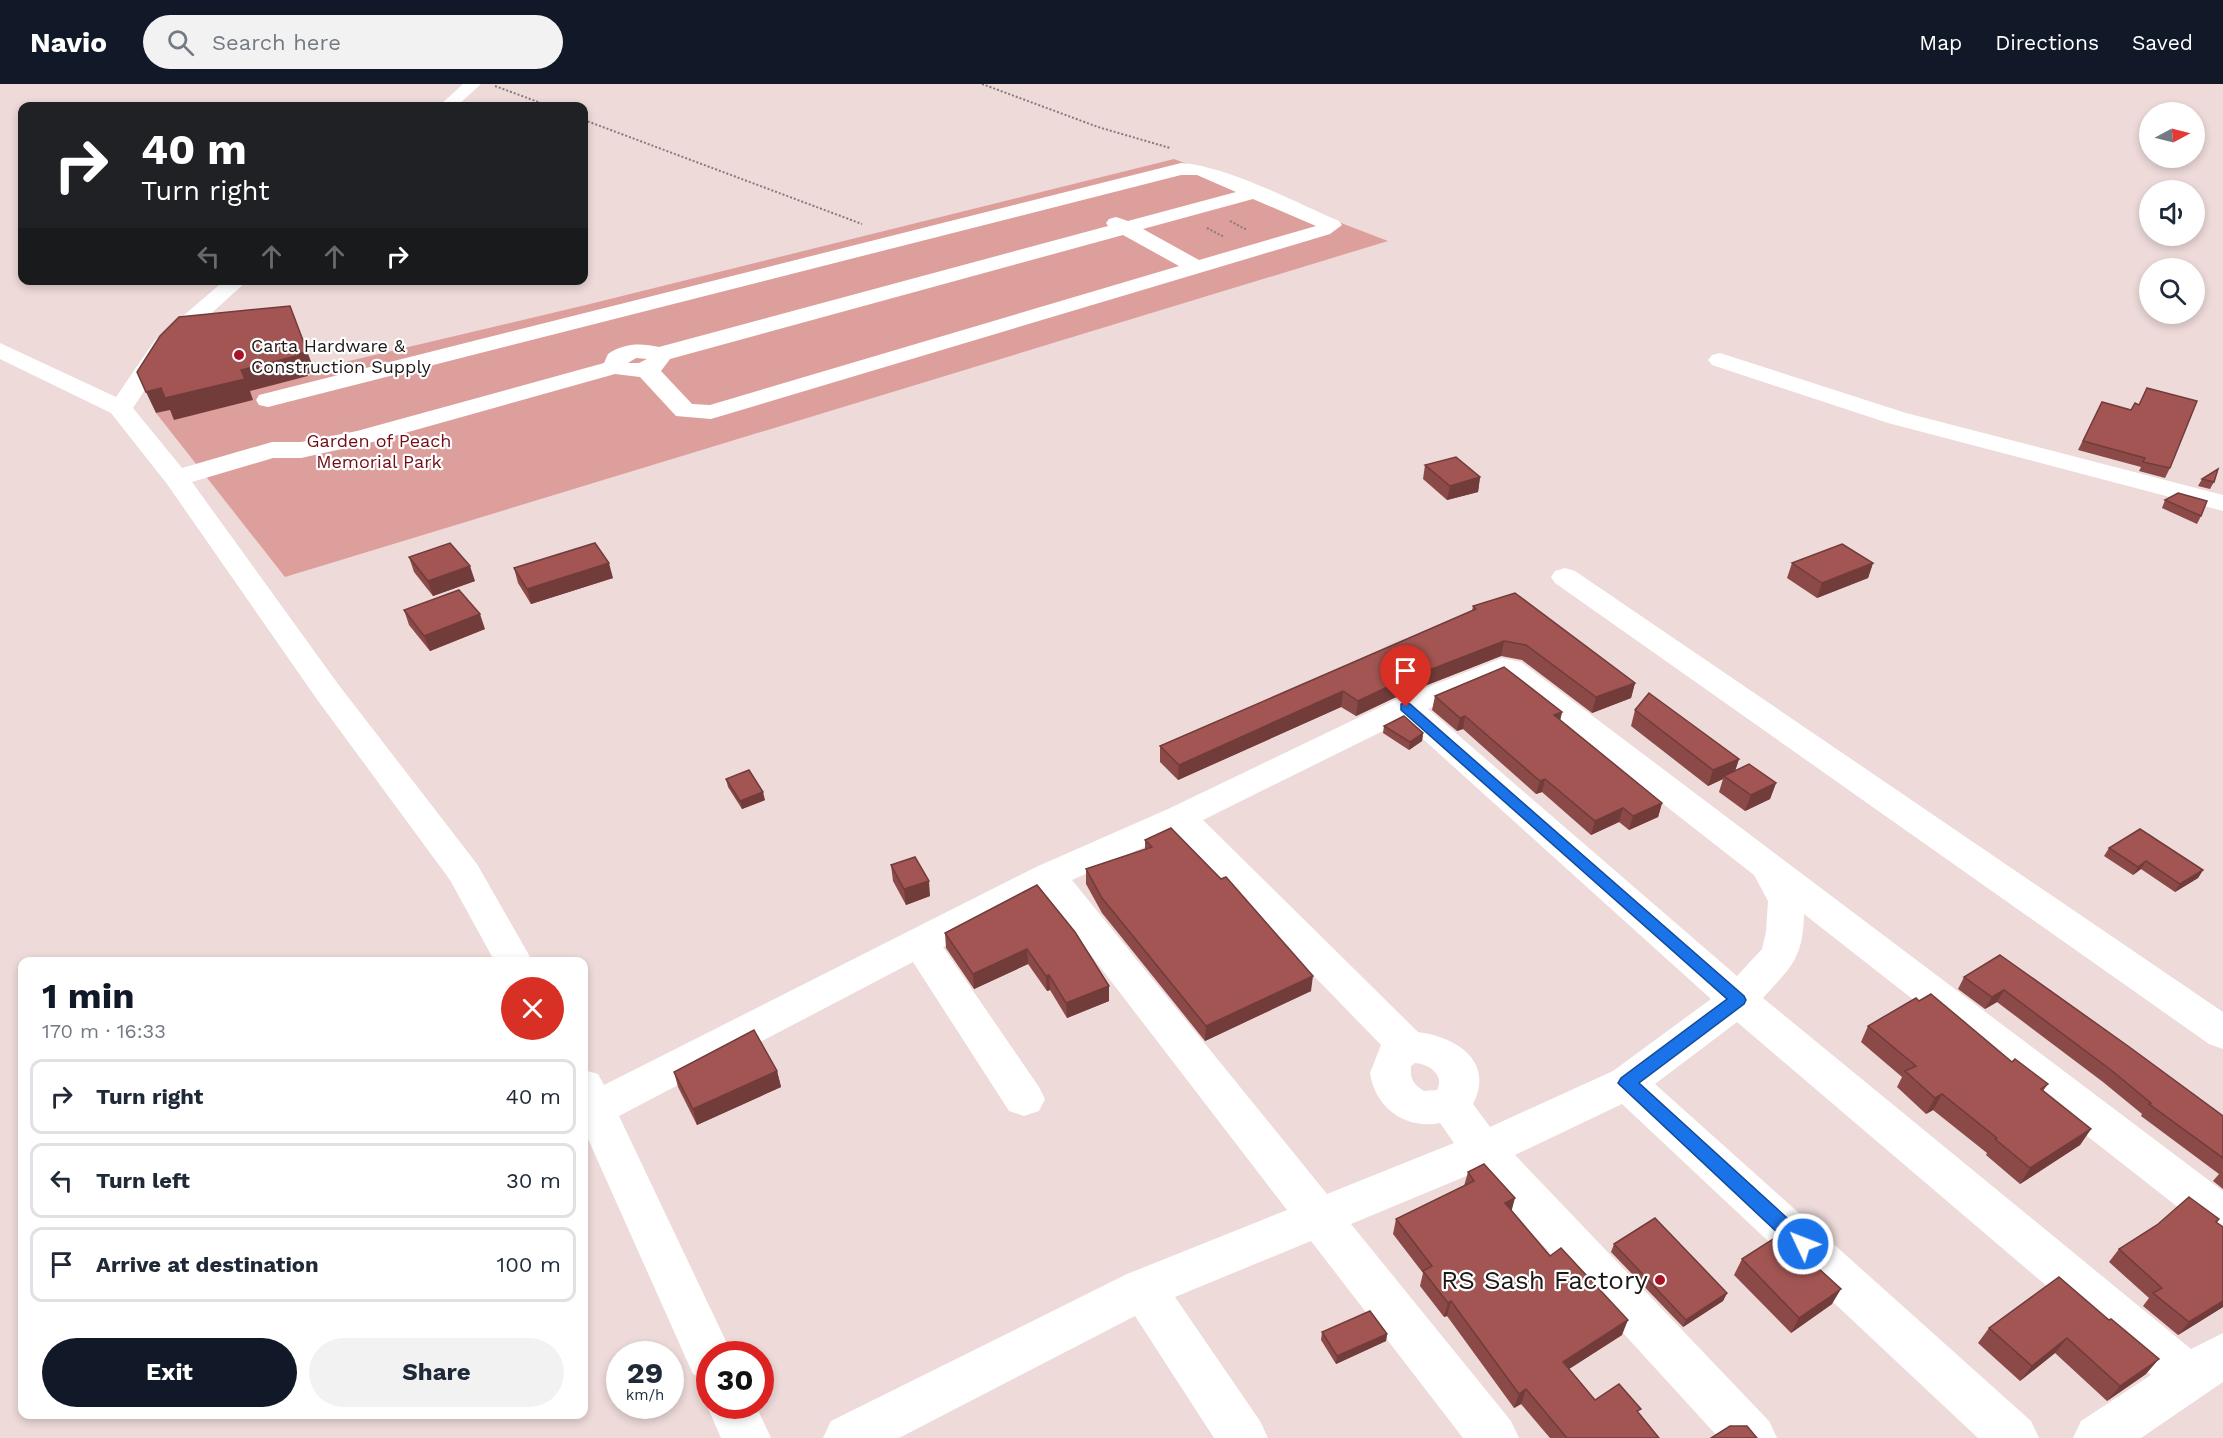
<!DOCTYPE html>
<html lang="en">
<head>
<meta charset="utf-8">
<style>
	body { margin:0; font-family:"Work Sans",sans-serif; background:#f2f2f3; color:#1f2937; height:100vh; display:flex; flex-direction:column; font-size:22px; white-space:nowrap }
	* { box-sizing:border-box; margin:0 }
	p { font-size:20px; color:#747a83 }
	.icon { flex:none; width:33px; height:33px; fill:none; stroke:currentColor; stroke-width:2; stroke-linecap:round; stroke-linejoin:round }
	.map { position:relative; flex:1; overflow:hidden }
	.drawer { position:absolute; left:18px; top:873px; width:570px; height:462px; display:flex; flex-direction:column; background:#fff; border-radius:12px; box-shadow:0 3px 9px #0003 }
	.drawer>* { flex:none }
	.hud { position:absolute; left:18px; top:18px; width:570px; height:183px; border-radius:12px; box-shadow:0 3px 9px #0003; background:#202124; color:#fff; overflow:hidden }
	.needle { width:39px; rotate:83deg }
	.tools { position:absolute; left:2139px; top:18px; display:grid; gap:12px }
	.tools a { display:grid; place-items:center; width:66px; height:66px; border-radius:50%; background:#fff; box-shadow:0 3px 9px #0003; font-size:30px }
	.speed { position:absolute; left:606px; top:1257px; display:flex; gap:12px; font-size:30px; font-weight:700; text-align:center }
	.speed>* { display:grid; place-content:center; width:78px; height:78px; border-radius:50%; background:#fff; box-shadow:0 3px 9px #0003; line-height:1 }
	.speed small { font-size:15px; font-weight:400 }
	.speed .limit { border:9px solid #d22; background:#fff; color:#111 }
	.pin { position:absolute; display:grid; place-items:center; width:51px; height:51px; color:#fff; margin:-62px -26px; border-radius:50% 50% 50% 0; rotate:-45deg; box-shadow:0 0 6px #0007 }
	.pin .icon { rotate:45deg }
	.me { position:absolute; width:66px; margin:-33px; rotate:313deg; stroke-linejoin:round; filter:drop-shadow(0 0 4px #0008) }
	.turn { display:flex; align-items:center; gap:21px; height:126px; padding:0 24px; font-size:27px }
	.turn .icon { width:78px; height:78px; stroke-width:2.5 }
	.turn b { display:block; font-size:42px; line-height:51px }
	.lanes { display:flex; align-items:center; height:57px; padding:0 24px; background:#0003; justify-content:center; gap:30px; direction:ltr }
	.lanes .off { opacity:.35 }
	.round { display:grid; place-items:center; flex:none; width:63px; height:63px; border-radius:32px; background:#f2f2f3 }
	.summary { display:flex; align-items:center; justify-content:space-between; height:102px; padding:0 24px }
	h1 { font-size:36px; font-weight:700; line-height:45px; color:#111827 }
	.button { display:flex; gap:12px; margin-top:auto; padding:12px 24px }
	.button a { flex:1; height:69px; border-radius:36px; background:#111827; color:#fff; font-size:24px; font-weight:700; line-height:69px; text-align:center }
	.button a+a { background:#f2f2f3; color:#1f2937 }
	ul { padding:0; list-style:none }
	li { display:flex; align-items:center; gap:18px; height:75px; margin:0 12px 9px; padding:0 12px; border:3px solid #e0e1e3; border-radius:12px }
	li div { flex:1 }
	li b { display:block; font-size:22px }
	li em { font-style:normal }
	header { display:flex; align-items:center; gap:36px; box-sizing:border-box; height:84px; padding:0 30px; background:#111827; color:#fff }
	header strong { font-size:28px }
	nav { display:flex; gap:33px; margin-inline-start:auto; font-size:21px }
	.search { width:420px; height:54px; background:#f2f2f3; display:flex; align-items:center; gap:15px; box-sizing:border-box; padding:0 21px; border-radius:33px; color:#747a83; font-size:22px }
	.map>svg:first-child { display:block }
</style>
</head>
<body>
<header>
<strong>Navio</strong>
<div class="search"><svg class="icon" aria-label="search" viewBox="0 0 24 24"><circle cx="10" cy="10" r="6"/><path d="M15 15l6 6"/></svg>Search here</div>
<nav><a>Map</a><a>Directions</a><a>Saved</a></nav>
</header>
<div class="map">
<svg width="2223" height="1354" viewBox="0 0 2223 1354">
	<rect width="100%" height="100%" fill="#eddad9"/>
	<path fill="#dd9f9c" d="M1174,75L1388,157L285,493L156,329L308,292L349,277L590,220Z"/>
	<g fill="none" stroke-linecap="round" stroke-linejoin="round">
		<g stroke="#877b7a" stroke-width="2" stroke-dasharray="2 2" stroke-linecap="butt">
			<path d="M982,0L1098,43L1170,64"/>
			<path d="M495,2L549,22"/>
			<path d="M584,36L862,140"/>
			<path d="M1230,137L1247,146"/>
			<path d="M1207,144L1224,153"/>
		</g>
		<g fill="#fff" fill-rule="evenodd">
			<path d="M463,0H481L457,22H439Z"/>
			<path d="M1181,79C1227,82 1295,118 1339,137L1342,141L1330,150L711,335L676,332L640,293L615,290L369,359L301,374H273L192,398L338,600L477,780L533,878H495L450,796L316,614L167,400L111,329L0,275V259L116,313L155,256L225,196H248L171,266L133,324L182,384L272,358H301L357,347L604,279L608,270C624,259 641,259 659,263L1108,142L1106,139L1109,135L1116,133L1128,137L1236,108L1197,91H1181L268,323L259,321L256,316L259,311ZM1253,115L1316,142L1199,176L1143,145ZM1123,151L1179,182L710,321L692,320L661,287L670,275ZM636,274L647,275L639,279H628Z"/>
			<path d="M1720,269L1906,329L2223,411V427L1888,339L1712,281L1708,276L1712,271Z"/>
			<path d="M1565,484L1575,487L2223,928V965L2209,960L1555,499L1551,493L1555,487Z"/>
			<path d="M1502,574L1521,578L2223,1107V1151L2207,1146L1804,830C1803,875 1791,883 1763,914L2191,1265L2223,1249V1298L2141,1354H2073L2081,1337L2151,1291L1737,938L1655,1000L2031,1337L2039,1354H1978L1622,1020L1515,1071L1769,1337L1777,1354H1719L1476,1088L1351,1140L1511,1337L1519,1354H1463L1311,1157L1175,1213L1260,1337L1268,1354H1214L1135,1232L899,1354H823L831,1337L1127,1190L1287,1126L1044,810L943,863L1039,1003L1045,1015L1039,1027L1024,1032L1009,1027L913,878L619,1032L732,1270H710V1296L693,1290L584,1046V986L598,990L604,1001L1036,783L1168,725L1395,616ZM1502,594L1754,791L1768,817L1766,848L1762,865L1737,892L1428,625ZM1403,637L1711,915L1613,987L1490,1043L1473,1020C1495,977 1456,953 1418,948L1203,736ZM1175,749L1381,961L1370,989C1375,1024 1406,1046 1440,1039L1454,1059L1327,1110L1072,796ZM1415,979C1429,980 1445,991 1437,1006L1424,1007C1413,1000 1410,995 1411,982Z"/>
			<path d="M710,1316V1322H756L771,1354H721L707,1322Z"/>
		</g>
	</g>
	<g fill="#8b4947">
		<path d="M2102,318L2170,384L2165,394L2139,387L2141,383L2078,366Z"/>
		<path d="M1425,381L1480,393L1478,408L1447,416L1423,395Z"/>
		<path d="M2202,395L2214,398L2210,405L2198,402Z"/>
		<path d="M2165,416L2201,432L2197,440L2162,424Z"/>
		<path d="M409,473L475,497L433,512L414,488Z"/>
		<path d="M1792,479H1873L1868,494L1817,514L1787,494Z"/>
		<path d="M514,484L613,494L531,520L518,499Z"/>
		<path d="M1473,522L1635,599L1631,614L1592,629L1522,576L1501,572L1394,614L1356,632L1341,623L1178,696L1160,678V662L1472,527Z"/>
		<path d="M404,526L485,545L430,567L409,541Z"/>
		<path d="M1435,612L1562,628L1560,636L1662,719L1658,733L1629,746L1619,738L1591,751L1542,708L1536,710L1463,645L1457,647L1432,626Z"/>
		<path d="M1635,626L1739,675L1735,687L1776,699L1770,715L1745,727L1719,708L1723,695L1708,702L1631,642Z"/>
		<path d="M1384,642L1423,649L1422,657L1409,666L1383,649Z"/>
		<path d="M726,695L765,716L742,725L728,703Z"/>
		<path d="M1145,756L1311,907L1205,957L1102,829L1086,800V785L1145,766Z"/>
		<path d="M2109,764L2203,786L2198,794L2175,808L2141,785L2133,791L2104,772Z"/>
		<path d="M891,781L930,812L906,821L893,797Z"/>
		<path d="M1037,801L1109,902V917L1067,934L1050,906L1047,907L1028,880L974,905L946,864L945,849Z"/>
		<path d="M2000,871L2223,1032V1105L2213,1097L2219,1090L2141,1032L2142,1030L2103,998L1997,918L1985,925L1958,905L1964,893Z"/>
		<path d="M1868,942L2012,978L2048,1000L2043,1007L2091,1045L2080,1061L2020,1100L1986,1071L1987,1069L1933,1026L1926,1030L1897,1003L1902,993L1861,958Z"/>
		<path d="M777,987L781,1003L697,1041L678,1003L674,988Z"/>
		<path d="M1468,1088L1511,1126L1550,1172L1622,1251L1569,1285L1595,1316L1639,1330L1659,1354H1550L1521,1320L1514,1324L1447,1232L1444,1233L1420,1202L1423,1189L1393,1150L1396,1135L1464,1102Z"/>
		<path d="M2219,1135L2217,1138L2223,1223L2178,1251L2143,1222L2149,1214L2109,1178L2119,1165Z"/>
		<path d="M1614,1160L1727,1209L1723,1217L1683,1243L1611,1168Z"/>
		<path d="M1742,1175L1832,1220L1791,1249L1734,1191Z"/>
		<path d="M2059,1193L2146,1290L2107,1317L2055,1269L2020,1297L1978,1259L1989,1244Z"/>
		<path d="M1322,1248L1387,1250L1386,1257L1336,1280L1321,1256Z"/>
	</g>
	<g fill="#713c3a">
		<path d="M307,267L315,288L307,290L308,292L250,307L253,316L174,336L170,326L156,329L146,308L241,286Z"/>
		<path d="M1480,393L1478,408L1447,416L1450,402Z"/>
		<path d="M609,479L613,494L531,520L527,505Z"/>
		<path d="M1873,479L1868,494L1817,514L1822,499Z"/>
		<path d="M470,482L475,497L433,512L428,497Z"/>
		<path d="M480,530L485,545L430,567L424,552Z"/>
		<path d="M1504,557L1501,572L1394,614L1356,632L1358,617L1396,599Z"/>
		<path d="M1635,599L1631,614L1592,629L1596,613Z"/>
		<path d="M1343,607L1341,623L1178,696L1179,681Z"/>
		<path d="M1562,628L1559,641L1554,631Z"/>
		<path d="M1465,632L1463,645L1457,647L1460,634Z"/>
		<path d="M1423,649L1422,657L1409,666L1410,658Z"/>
		<path d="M1739,675L1734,690L1724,692L1723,695L1708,702L1713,686Z"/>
		<path d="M1545,695L1542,708L1536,710L1540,697Z"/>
		<path d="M1776,699L1770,715L1745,727L1751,711Z"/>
		<path d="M763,708L765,716L742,725L740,717Z"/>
		<path d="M1662,719L1658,733L1629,746L1633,732Z"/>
		<path d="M1623,724L1619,738L1591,751L1595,737Z"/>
		<path d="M2146,777L2141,785L2133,791L2138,783Z"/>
		<path d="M2203,786L2198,794L2175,808L2180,800Z"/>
		<path d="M929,797L930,812L906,821L904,805Z"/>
		<path d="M1027,865L1028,880L974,905L973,890Z"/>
		<path d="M1049,891L1050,906L1047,907L1046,892Z"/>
		<path d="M1313,892L1311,907L1205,957L1206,942Z"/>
		<path d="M1109,902V917L1067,934L1066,919Z"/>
		<path d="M2004,906L1997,918L1985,925L1992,913Z"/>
		<path d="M777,987L781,1003L697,1041L693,1025Z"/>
		<path d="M1942,1010L1933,1026L1926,1030L1935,1014Z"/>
		<path d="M2091,1045L2080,1061L2020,1100L2030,1084Z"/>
		<path d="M1515,1114L1511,1129L1505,1119Z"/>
		<path d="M1841,1205L1832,1220L1791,1249L1799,1234Z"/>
		<path d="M1727,1209L1723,1217L1683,1243L1686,1236Z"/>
		<path d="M1451,1217L1447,1232L1444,1233L1448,1219Z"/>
		<path d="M2223,1217V1223L2178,1251L2189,1238Z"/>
		<path d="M1628,1236L1622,1251L1558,1292L1563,1278Z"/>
		<path d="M1387,1250L1386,1257L1336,1280L1337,1272Z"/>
		<path d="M2067,1254L2055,1269L2020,1297L2032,1282Z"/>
		<path d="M2159,1275L2146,1290L2107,1317L2120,1302Z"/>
		<path d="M1526,1305L1521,1320L1514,1324L1519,1310Z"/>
	</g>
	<g fill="#a25553" stroke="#713c3a" stroke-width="1.5">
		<path d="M290,222L307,267L299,270L300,271L241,286L245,295L165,314L161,304L146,308L137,288L160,252L179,233Z"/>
		<path d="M2147,304L2197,317L2170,384L2143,378L2145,374L2083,357L2102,318L2131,326L2135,319L2139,321Z"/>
		<path d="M1456,373L1480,393L1450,402L1425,381Z"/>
		<path d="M2218,385L2214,398L2202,395Z"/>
		<path d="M2178,409L2207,417L2201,432L2165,416Z"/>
		<path d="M450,459L470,482L428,497L409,473Z"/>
		<path d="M595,459L609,479L527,505L514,484Z"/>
		<path d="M1842,460L1873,479L1822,499L1792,479Z"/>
		<path d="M459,506L480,530L424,552L404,526Z"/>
		<path d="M1515,509L1635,599L1596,613L1526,561L1504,557L1396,599L1358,617L1343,607L1179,681L1160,662L1476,525L1473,522Z"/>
		<path d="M1504,583L1562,628L1554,631L1662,719L1633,732L1623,724L1595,737L1545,695L1540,697L1465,632L1460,634L1435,612Z"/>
		<path d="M1649,609L1739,675L1713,686L1635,626Z"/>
		<path d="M1404,632L1423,649L1410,658L1384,642Z"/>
		<path d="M1749,680L1776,699L1751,711L1724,692Z"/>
		<path d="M749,686L763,708L740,717L726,695Z"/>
		<path d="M1171,744L1221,795L1226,793L1313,892L1206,942L1102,814L1086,785L1152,763L1145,756Z"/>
		<path d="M2140,745L2203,786L2180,800L2146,777L2138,783L2109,764Z"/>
		<path d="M915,773L929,797L904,805L891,781Z"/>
		<path d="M1037,801L1075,848L1109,902L1066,919L1049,891L1046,892L1027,865L973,890L945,849Z"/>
		<path d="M2000,871L2128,962L2223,1032V1074L2149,1020L2151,1019L2111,986L2004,906L1992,913L1964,893Z"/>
		<path d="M1931,910L2012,978L2015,975L2048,1000L2041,1005L2091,1045L2030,1084L1995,1055L1997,1054L1942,1010L1935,1014L1905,987L1916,982L1868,942L1916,914L1919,917Z"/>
		<path d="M754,946L777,987L693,1025L674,988Z"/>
		<path d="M1484,1080L1515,1114L1505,1119L1550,1172L1561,1164L1628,1236L1563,1278L1595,1316L1619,1300L1641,1325L1637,1327L1659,1354H1567L1526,1305L1519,1310L1451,1217L1448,1219L1423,1187L1432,1182L1396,1135L1474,1097L1468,1088Z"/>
		<path d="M2189,1113L2219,1135L2216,1138L2223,1143V1217L2189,1238L2153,1209L2162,1204L2119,1165L2157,1141Z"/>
		<path d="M1655,1134L1727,1209L1686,1236L1614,1160Z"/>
		<path d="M1781,1150L1841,1205L1799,1234L1742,1175Z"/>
		<path d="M2059,1193L2109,1236L2111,1235L2159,1275L2120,1302L2067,1254L2032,1282L1989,1244Z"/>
		<path d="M1370,1227L1387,1250L1337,1272L1322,1248Z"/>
		<path d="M1730,1342H1747L1757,1354H1711Z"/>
	</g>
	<path fill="#1a73e8" stroke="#114b97" stroke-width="1.5" d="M1406,619L1410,620L1744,912L1746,916L1744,920L1639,999L1809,1154L1812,1160L1809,1166L1803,1168L1796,1166L1618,999L1621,994L1727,915L1401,626V620Z"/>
	<g fill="#a91327" stroke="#fff" stroke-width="2">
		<circle cx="239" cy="271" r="6"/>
		<circle cx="1660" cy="1196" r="6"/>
	</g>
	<g text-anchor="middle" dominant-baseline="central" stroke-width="4.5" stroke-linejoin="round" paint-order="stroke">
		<g font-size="18" fill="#1e1817" stroke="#fff" text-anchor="start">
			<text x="251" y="261">Carta Hardware &amp;<tspan x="251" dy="21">Construction Supply</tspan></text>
		</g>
		<g font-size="18" fill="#720d18" stroke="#fff">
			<text x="379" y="356">Garden of Peach<tspan x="379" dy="21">Memorial Park</tspan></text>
		</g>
		<g font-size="26" fill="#1e1817" stroke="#fff" text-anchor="end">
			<text x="1648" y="1196">RS Sash Factory</text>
		</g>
	</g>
</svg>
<div class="tools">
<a><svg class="needle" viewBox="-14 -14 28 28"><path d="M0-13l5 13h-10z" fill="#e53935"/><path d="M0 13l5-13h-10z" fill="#747a83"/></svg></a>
<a><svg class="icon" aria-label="sound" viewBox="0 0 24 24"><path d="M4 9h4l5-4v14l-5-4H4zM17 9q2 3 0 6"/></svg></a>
<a><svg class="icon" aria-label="search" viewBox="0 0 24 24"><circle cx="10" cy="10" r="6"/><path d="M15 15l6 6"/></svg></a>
</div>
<div class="speed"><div>29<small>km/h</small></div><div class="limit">30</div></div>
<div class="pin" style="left:1406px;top:623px;background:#d93025"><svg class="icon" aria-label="arrive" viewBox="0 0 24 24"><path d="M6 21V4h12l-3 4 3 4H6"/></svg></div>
<svg class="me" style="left:1803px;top:1160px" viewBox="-20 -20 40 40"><circle r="17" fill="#1a73e8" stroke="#fff" stroke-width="3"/><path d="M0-11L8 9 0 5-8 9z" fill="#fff"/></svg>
<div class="hud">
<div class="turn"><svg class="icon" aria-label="right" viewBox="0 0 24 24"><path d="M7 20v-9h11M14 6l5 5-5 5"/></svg><div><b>40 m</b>Turn right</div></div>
<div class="lanes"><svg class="icon off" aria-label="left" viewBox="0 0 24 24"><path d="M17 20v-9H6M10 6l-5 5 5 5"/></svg><svg class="icon off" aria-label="ahead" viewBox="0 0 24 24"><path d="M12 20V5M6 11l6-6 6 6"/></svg><svg class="icon off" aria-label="ahead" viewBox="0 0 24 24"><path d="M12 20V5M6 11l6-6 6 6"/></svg><svg class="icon" aria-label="right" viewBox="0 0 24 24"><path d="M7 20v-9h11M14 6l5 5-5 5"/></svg></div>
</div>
<section class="drawer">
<div class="summary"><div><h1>1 min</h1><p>170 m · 16:33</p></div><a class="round" style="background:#d93025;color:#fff"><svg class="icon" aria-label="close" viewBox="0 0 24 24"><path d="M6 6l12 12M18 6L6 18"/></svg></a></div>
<ul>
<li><svg class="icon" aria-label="right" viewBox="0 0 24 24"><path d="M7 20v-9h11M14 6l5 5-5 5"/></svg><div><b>Turn right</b></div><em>40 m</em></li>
<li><svg class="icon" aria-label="left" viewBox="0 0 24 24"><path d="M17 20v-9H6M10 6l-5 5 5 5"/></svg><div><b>Turn left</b></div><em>30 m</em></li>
<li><svg class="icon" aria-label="arrive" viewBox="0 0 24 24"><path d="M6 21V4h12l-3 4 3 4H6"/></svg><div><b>Arrive at destination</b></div><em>100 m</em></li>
</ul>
<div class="button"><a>Exit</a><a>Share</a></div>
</section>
</div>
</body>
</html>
